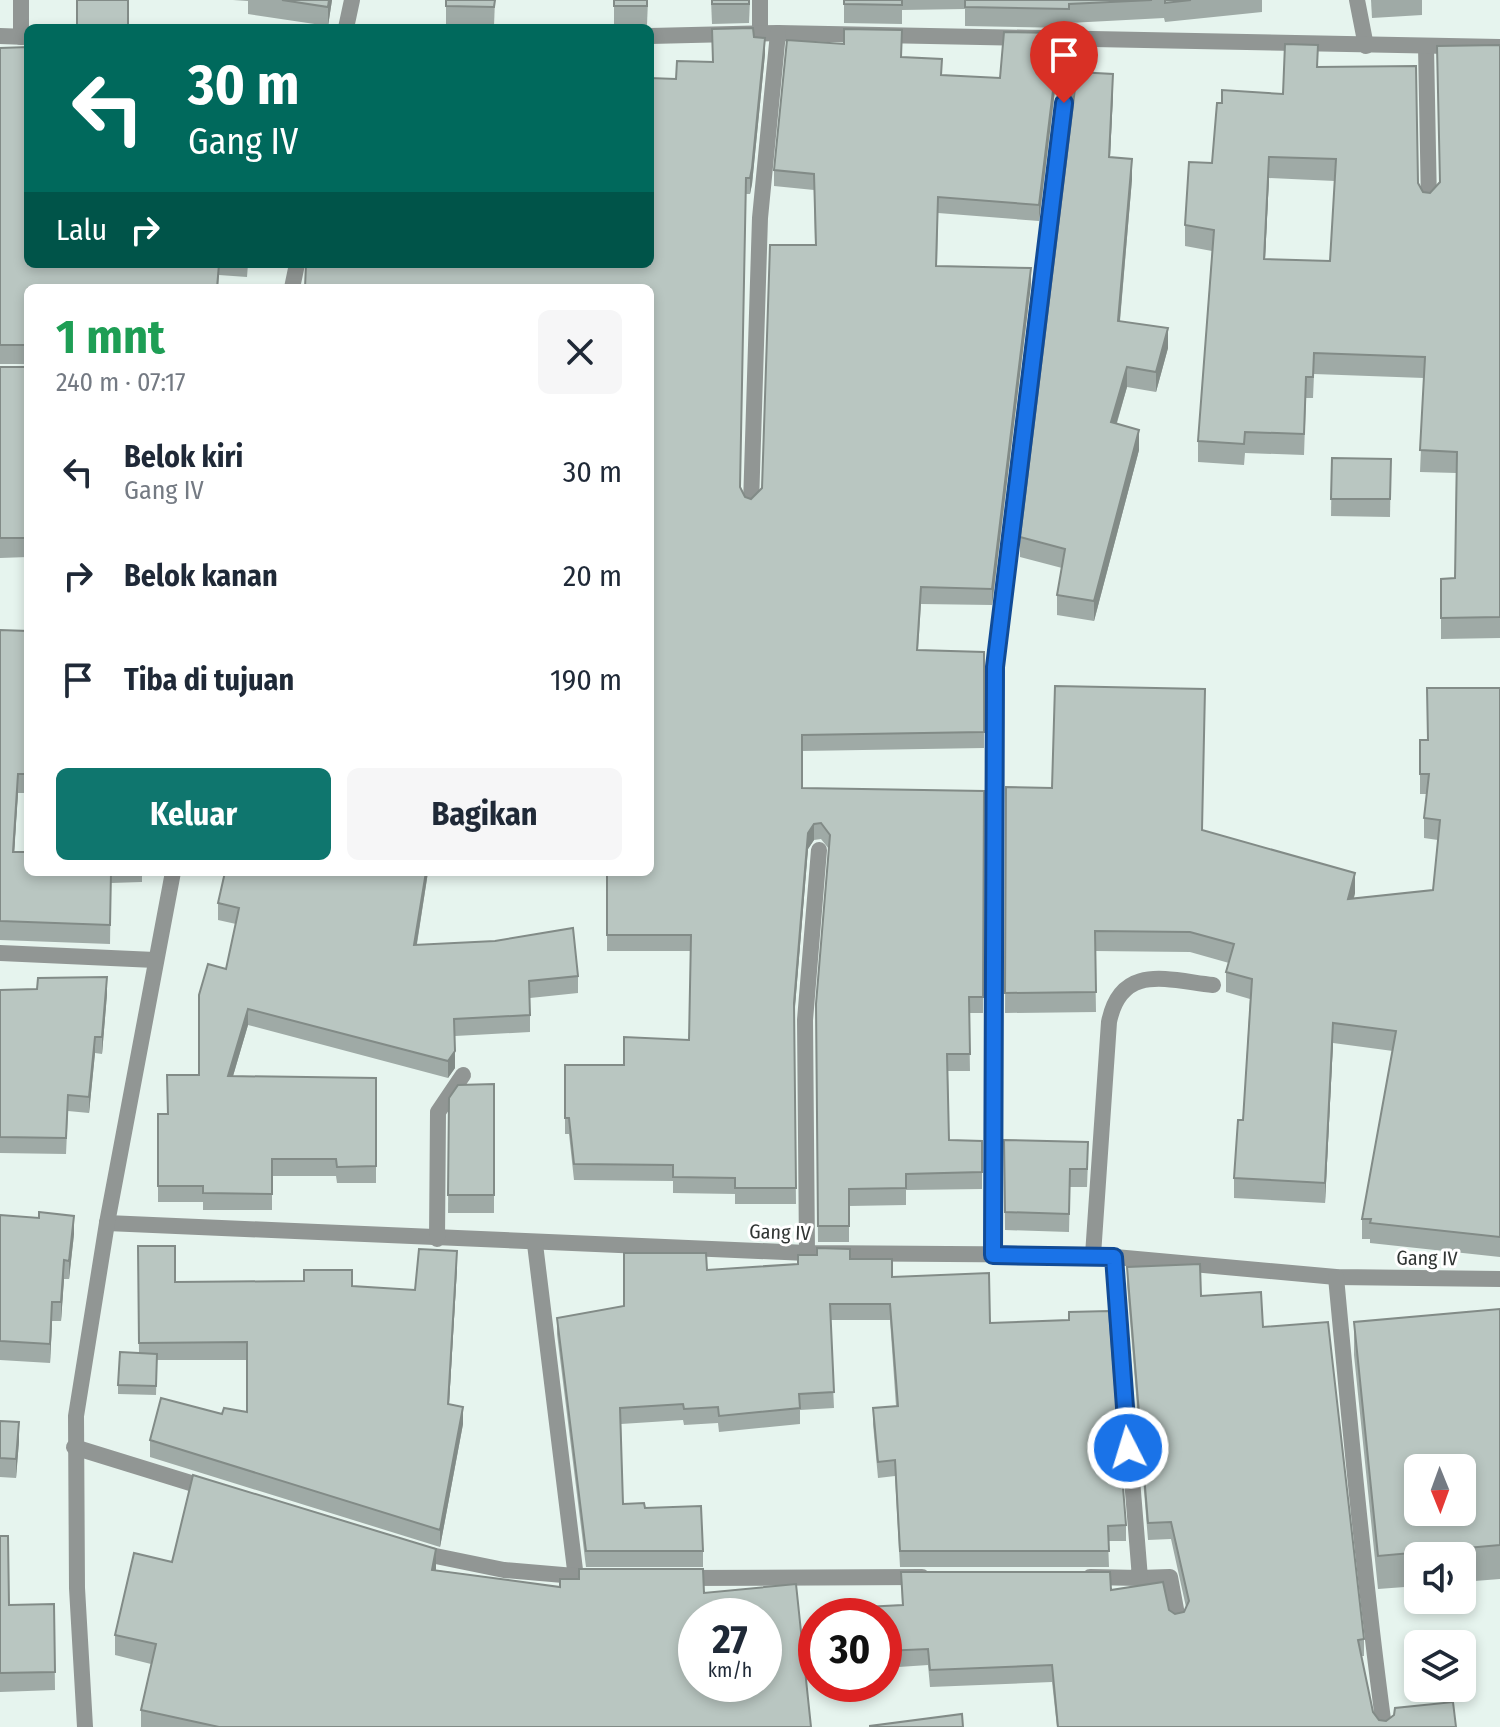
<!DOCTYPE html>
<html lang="id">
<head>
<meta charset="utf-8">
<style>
	body { margin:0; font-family:"Fira Sans Condensed",sans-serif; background:#f6f6f7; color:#1f2937; height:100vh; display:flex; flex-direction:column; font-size:30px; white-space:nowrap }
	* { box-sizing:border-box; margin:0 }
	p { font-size:26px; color:#747a83 }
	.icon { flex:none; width:44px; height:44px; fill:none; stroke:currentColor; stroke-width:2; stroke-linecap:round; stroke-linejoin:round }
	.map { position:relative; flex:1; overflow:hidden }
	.panel { position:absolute; left:24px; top:284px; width:630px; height:592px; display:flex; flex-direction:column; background:#fff; border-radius:12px; box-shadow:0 4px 12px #0003 }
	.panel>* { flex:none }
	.hud { position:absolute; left:24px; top:24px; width:630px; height:244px; border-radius:12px; box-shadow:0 4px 12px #0003; background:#00695c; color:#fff; overflow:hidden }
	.needle { width:52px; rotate:179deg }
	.fabs { position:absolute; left:1404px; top:1454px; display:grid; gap:16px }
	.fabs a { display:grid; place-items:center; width:72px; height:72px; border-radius:12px; background:#fff; box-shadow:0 4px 12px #0003; font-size:40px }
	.speed { position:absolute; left:678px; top:1598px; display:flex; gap:16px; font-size:40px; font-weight:700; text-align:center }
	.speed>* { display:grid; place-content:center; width:104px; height:104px; border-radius:50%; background:#fff; box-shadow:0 4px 12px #0003; line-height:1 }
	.speed small { font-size:20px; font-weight:400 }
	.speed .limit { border:12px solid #d22; background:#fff; color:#111 }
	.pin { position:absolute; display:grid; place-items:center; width:68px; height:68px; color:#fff; margin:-82px -34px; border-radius:50% 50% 50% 0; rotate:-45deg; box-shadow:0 0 8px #0007 }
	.pin .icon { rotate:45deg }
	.me { position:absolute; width:88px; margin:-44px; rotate:355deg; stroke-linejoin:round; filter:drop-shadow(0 0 6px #0008) }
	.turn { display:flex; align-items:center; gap:28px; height:168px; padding:0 32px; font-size:36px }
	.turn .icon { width:104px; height:104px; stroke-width:2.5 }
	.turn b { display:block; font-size:56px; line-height:68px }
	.then { display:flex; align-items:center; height:76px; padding:0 32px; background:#0003; gap:16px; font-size:30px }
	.round { display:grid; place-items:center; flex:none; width:84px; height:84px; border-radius:12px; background:#f6f6f7 }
	.headline { display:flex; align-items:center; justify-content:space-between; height:136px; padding:0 32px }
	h1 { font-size:48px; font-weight:700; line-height:60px; color:#1e9e55 }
	.button { display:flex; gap:16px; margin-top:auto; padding:16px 32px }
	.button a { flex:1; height:92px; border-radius:12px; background:#0f766e; color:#fff; font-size:32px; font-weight:700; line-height:92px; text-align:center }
	.button a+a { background:#f6f6f7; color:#1f2937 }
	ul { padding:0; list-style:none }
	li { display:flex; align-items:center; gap:24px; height:104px; padding:0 32px }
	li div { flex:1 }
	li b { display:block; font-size:30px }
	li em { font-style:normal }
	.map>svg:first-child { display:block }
</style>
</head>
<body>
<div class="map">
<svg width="1500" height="1727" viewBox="0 0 1500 1727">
	<rect width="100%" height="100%" fill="#e6f4ee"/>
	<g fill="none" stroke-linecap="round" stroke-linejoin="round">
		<g stroke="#919694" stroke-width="16">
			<path d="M21,0V37"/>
			<path d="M1426,46L1429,204"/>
			<path d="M1093,1255L1109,1022C1121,963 1167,980 1213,985"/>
			<path d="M1140,1578L1170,1577L1178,1620"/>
		</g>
		<g stroke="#919694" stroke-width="16">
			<path d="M1357,0L1366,46"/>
			<path d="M346,28L352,0"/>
			<path d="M760,34V0"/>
			<path d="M0,36L28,37"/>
			<path d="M650,36L778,33L1500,47"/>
			<path d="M292,288L297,264"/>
			<path d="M751,504L760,218L778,33"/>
			<path d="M0,953L155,960"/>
			<path d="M107,1223L807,1253L1093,1255L1336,1277L1500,1279"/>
			<path d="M437,1239L438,1112L463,1075"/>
			<path d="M535,1244L576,1578"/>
			<path d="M807,1253L805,1020L819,850"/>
			<path d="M993,1255L995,667L1072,41"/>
			<path d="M1336,1277C1350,1427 1364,1577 1384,1727"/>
			<path d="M74,1447L210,1489"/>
			<path d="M416,1552L504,1570L598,1578"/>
			<path d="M1090,1577L1140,1578L1114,1257"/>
			<path d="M682,1578L922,1577"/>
			<path d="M85,1727L77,1588L76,1416L107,1223L173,872"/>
		</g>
	</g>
	<g fill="#9faaa6" fill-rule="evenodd">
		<path d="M233,0H332L328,26L248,14V1Z"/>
		<path d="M446,0H495L494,26L446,25Z"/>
		<path d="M614,0H648L647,25H614Z"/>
		<path d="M711,0H750L749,23L712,24Z"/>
		<path d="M844,0H1262V12L1165,22L1164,18L1069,23V28L965,26V9L902,10V24L844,23Z"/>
		<path d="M1371,0H1422V15L1372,18Z"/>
		<path d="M754,37L765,54L752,184L750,194H746L740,488L745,497L751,499L762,488L815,245L814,190L774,186V170L901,57L942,75L1000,78L1060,49L1039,221L938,213L937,266L1031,284L992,605L921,604L918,650L984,652V748L802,751V788L984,791L983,1013H969L970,1071H948L949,1140L982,1141V1189L906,1190V1205L849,1206V1242H818L816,1004L829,849L821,839L814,840L808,849L794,1018L796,1204H735V1194L673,1193V1181L574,1180L569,1134H565V1065H624L689,1040L691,951H607V872L650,288V264L676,79L713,62Z"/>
		<path d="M1500,45V638L1441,639V579L1455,578L1456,473L1420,472L1424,378L1314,374L1313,398H1306L1304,455L1245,453L1244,465L1198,462V441L1212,251L1185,246V225L1212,163L1283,94L1318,67L1418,183L1423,192L1430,193L1440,183ZM1269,178L1335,181L1330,261L1265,259Z"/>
		<path d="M0,48L28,264H248L247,277L219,275L218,288H28V364H0Z"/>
		<path d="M1113,94L1110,157L1132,179L1120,321L1168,348L1156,392L1127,387L1117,423L1139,450L1094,621L1057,615V595L1062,568L1020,557V537Z"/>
		<path d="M0,367H28V557L0,558Z"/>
		<path d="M1332,458L1391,459L1390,517L1331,516Z"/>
		<path d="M0,630L28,631V793H18L14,852L28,872H142V882L111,883L110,944L0,940Z"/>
		<path d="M1500,688V1257L1370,1243V1239H1362V1219L1393,1051L1333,1043L1325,1203L1234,1198V1178L1243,1120L1250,999L1226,992V972L1229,963L1190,952L1095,951L1096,1012L1005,1013L1006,787L1203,830L1355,893L1354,898L1433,890L1438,840L1424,838V818L1427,794H1420V740H1428Z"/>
		<path d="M225,872H428L417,944L578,976V993L530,998V1032L455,1036V1068L448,1078L248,1025L233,1076L376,1078V1183H337L336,1176H272V1210H203V1202H158V1114H167L199,1075L226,969L236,924L218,920V903Z"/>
		<path d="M0,990L107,994L102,1054L95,1053L89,1113L68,1111L66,1154L0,1153Z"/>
		<path d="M494,1084V1213H448L449,1098Z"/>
		<path d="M1004,1140L1088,1160L1087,1187H1070L1069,1232L1005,1230Z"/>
		<path d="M0,1215L74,1234L69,1279H64L61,1321H52L50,1363L0,1360Z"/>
		<path d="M138,1246L175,1282L352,1286L415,1290L457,1268L449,1404L463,1424L440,1547L150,1457V1440L222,1414L247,1412V1360H157L156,1395L118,1394V1385L139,1353Z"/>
		<path d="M850,1259L990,1323L1126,1525V1541H1108L1109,1567H900L895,1476L878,1478L873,1424V1408L896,1406L890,1320H830L834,1408L800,1410V1424L719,1432L718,1423L684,1425L683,1420L621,1424L623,1504L645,1508L703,1551V1567H586L557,1334V1318L624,1306L707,1270L798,1264Z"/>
		<path d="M1127,1267L1201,1296L1263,1327L1364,1639V1656H1361L1373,1712L1379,1720L1456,1727H1057L1052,1682L930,1687L928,1665L884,1668V1616L902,1605L901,1572L1111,1590L1169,1610L1175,1614L1184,1612L1186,1607L1171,1539L1148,1540L1127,1284Z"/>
		<path d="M1500,1309V1579L1462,1582V1556H1418V1586L1378,1589L1354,1355V1322Z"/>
		<path d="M0,1421L19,1441L16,1478L0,1477Z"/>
		<path d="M0,1536L9,1605L54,1604L55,1690L0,1692Z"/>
		<path d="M172,1562L436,1570L560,1587L704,1593L811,1727H141V1710L151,1664L115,1655V1635Z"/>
	</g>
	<g fill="#828b87">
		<path d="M329,0H332L328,26V7Z"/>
		<path d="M1060,33V49L1039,221V205Z"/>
		<path d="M765,38V54L752,184L750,194V178Z"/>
		<path d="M1113,74V94L1109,177V157Z"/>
		<path d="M1269,157V178L1264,280V259Z"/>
		<path d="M1132,159V179L1118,341V321Z"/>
		<path d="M1031,268V284L992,605V589Z"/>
		<path d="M1168,328V348L1156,392V372Z"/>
		<path d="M1127,367V387L1111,442V422Z"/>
		<path d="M1139,430V450L1094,621V601Z"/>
		<path d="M18,774V793L13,871V852Z"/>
		<path d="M814,824V840L808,849L794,1019V1003L808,833Z"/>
		<path d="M426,872H428L414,961V945Z"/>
		<path d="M1355,873V893L1348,919V899Z"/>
		<path d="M107,977V994L102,1054V1037Z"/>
		<path d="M248,1009V1025L228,1093V1076Z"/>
		<path d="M1333,1023V1043L1325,1203V1183Z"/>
		<path d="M95,1037V1053L89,1113V1097Z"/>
		<path d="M455,1051V1068L448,1078V1061Z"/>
		<path d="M74,1216V1234L69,1279V1261Z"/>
		<path d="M457,1251V1268L448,1421V1404Z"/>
		<path d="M64,1260V1279L61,1321V1302Z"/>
		<path d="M52,1302V1321L50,1363V1344Z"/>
		<path d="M463,1407V1424L440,1547V1530Z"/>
		<path d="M19,1422V1441L16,1478V1459Z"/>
		<path d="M436,1549V1569L432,1590V1570Z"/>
	</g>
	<g fill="#b9c6c1" stroke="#828b87" stroke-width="2" fill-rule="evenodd">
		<rect x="77" y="0" width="51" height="28"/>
		<path d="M282,0H329L328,7Z"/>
		<path d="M446,0H495L494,7L446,6Z"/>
		<rect x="614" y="0" width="33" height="6"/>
		<rect x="712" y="0" width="37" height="4"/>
		<path d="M844,0H902V5L844,4Z"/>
		<path d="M965,0H1152L1069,4V9L965,7Z"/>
		<path d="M1165,0H1191L1165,3Z"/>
		<path d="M753,28L754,37L765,38L752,168L750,178H746L740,487L745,497L751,499L762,488L770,245H816L814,174L774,170L787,40L844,44V29L902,30L901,57L942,59L941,75L1000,78L1004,32L1060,33L1039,205L938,197L936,266L1031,268L992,589L921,587L917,650L984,652V732L802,735V788L984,791L983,997H969L970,1054H947L949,1140L982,1141V1172L906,1174V1188L849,1189V1226H818L816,1004L830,835L821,823L814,824L808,833L794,1003L796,1188H735V1178L673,1177V1165L574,1164L569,1118H565V1065H624V1037L689,1040L691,935H607V872H650V288H305L306,264H650V78L676,79L677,61L713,62L712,29Z"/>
		<path d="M1285,44L1318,45L1317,67L1416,66L1418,183L1423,192L1430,193L1440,182L1437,46L1500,45V617L1441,618V579L1455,578L1457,452L1420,450L1425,357L1314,353L1313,377H1306L1304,434L1245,432L1244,444L1198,441L1214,230L1185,225L1189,162L1212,163L1217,103H1222V90L1283,94ZM1269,157L1336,159L1330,261L1264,259Z"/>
		<path d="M28,47V264H219L217,288H28V345H0V48Z"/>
		<path d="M1077,72L1113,74L1109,157L1132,159L1118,321L1168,328L1156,372L1127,367L1111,422L1139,430L1094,601L1057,595L1065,549L1020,537Z"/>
		<rect x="0" y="367" width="28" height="171"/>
		<path d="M1332,458L1391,459L1390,499H1331Z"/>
		<path d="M0,630L28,631V774H18L13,852H28V872H111L110,925L0,921Z"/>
		<path d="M1055,686L1205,689L1202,830L1355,873L1348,899L1433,890L1440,820L1424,818L1429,774H1420V740H1428L1427,688H1500V1237L1370,1223L1371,1219H1362L1396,1031L1333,1023L1325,1183L1234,1178L1238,1120H1243L1252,979L1226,972L1234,944L1190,932L1095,931L1096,992L1005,993L1006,787L1052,788Z"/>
		<path d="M225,872H426L414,945L495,941L573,928L578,976L529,981L530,1015L454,1019L455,1051L448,1061L248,1009L228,1076L376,1078V1166L337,1167L336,1159H272V1194L203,1193V1186H158V1114H168L167,1075H199V995L208,964L226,969L239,908L218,903Z"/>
		<path d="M107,977L102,1037H95L89,1097L68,1095L66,1138L0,1137V990L37,989L38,978Z"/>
		<path d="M494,1084V1195H448L449,1098L458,1085Z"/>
		<path d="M1004,1140L1088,1142L1087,1169H1070L1069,1214L1005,1212Z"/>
		<path d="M39,1212L74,1216L69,1261L64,1260L61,1302H52L50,1344L0,1341V1215L39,1218Z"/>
		<path d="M138,1246H175V1282L304,1281V1270H352V1286L415,1290L419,1249L457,1251L448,1404L463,1407L440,1530L150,1440L161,1398L222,1414L224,1408L247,1412V1342L139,1343Z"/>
		<path d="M817,1248L850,1249V1259H892V1277L989,1273L990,1323L1069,1320V1312L1109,1311L1126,1525L1108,1526L1109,1551H900L895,1460L878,1462L873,1408L898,1406L890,1304H830L834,1392L799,1394L800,1408L719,1416L718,1407L684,1409L683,1404L620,1408L623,1504L644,1503L645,1508L701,1506L703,1551H586L557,1318L624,1306V1253H706L707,1270L798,1264V1255H817Z"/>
		<path d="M1200,1264L1201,1296L1261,1292L1263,1327L1328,1322L1364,1639L1358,1640L1373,1712L1379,1720L1386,1721L1394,1715L1395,1708L1453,1702L1456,1727H1058L1052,1665L930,1670L928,1649L884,1651V1616H865V1607L903,1605L901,1572H1110L1111,1590L1163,1582L1169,1610L1175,1614L1184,1612L1189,1601L1171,1522L1148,1523L1127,1267Z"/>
		<path d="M1500,1309V1545L1378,1556L1354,1322ZM1418,1468H1462V1512H1418Z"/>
		<path d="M120,1352L157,1354L156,1386L118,1385Z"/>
		<path d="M0,1421L19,1422L16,1459L0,1458Z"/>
		<path d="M193,1475L436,1549L432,1570L560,1587V1579H579V1569H703L704,1593L796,1584L811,1727H219L141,1710L156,1644L115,1635L134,1553L172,1562ZM696,1616H764V1684H696Z"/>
		<path d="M0,1536H8L9,1605L54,1604L55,1672L0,1673Z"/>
		<path d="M962,1714L963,1727H870V1726Z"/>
	</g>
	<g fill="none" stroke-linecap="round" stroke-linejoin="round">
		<g stroke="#114b97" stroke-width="20">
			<path id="route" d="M1064,103L995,667L993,1255L1114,1257L1128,1448"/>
		</g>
		<use href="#route" stroke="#1a73e8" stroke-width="14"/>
	</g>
	<g text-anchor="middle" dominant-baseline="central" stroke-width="6" stroke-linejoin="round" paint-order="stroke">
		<g font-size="20" fill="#313634" stroke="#fff">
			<text transform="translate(780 1232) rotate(2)">Gang IV</text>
			<text transform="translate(1427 1258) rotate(1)">Gang IV</text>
		</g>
	</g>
</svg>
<div class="fabs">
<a><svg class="needle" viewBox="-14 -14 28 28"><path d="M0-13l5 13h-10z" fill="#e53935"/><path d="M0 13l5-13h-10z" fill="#747a83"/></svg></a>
<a><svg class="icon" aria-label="sound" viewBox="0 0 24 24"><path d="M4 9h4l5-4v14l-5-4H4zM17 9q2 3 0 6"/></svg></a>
<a><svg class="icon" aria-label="layers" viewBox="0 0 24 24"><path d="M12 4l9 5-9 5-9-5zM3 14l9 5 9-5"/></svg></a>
</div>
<div class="speed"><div>27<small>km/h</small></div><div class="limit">30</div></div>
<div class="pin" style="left:1064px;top:103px;background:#d93025"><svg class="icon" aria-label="arrive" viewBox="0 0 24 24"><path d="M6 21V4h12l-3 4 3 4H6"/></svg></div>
<svg class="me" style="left:1128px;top:1448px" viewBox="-20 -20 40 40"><circle r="17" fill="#1a73e8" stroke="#fff" stroke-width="3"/><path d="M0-11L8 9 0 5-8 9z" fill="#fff"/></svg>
<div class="hud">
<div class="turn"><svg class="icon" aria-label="left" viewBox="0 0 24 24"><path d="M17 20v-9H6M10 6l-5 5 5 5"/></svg><div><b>30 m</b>Gang IV</div></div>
<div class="then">Lalu<svg class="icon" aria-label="right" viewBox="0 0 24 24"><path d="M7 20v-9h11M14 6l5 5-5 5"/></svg></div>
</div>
<section class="panel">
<div class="headline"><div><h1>1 mnt</h1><p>240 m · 07:17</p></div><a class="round"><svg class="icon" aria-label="close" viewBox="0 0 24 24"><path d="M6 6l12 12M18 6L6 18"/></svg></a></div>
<ul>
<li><svg class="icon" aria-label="left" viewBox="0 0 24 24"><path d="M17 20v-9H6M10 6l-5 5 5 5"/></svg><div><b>Belok kiri</b><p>Gang IV</p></div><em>30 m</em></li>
<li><svg class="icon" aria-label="right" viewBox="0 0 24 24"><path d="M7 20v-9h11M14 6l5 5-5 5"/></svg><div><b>Belok kanan</b></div><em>20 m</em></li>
<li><svg class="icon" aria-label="arrive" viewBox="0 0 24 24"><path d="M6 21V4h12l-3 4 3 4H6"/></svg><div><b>Tiba di tujuan</b></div><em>190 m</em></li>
</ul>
<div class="button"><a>Keluar</a><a>Bagikan</a></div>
</section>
</div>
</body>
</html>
